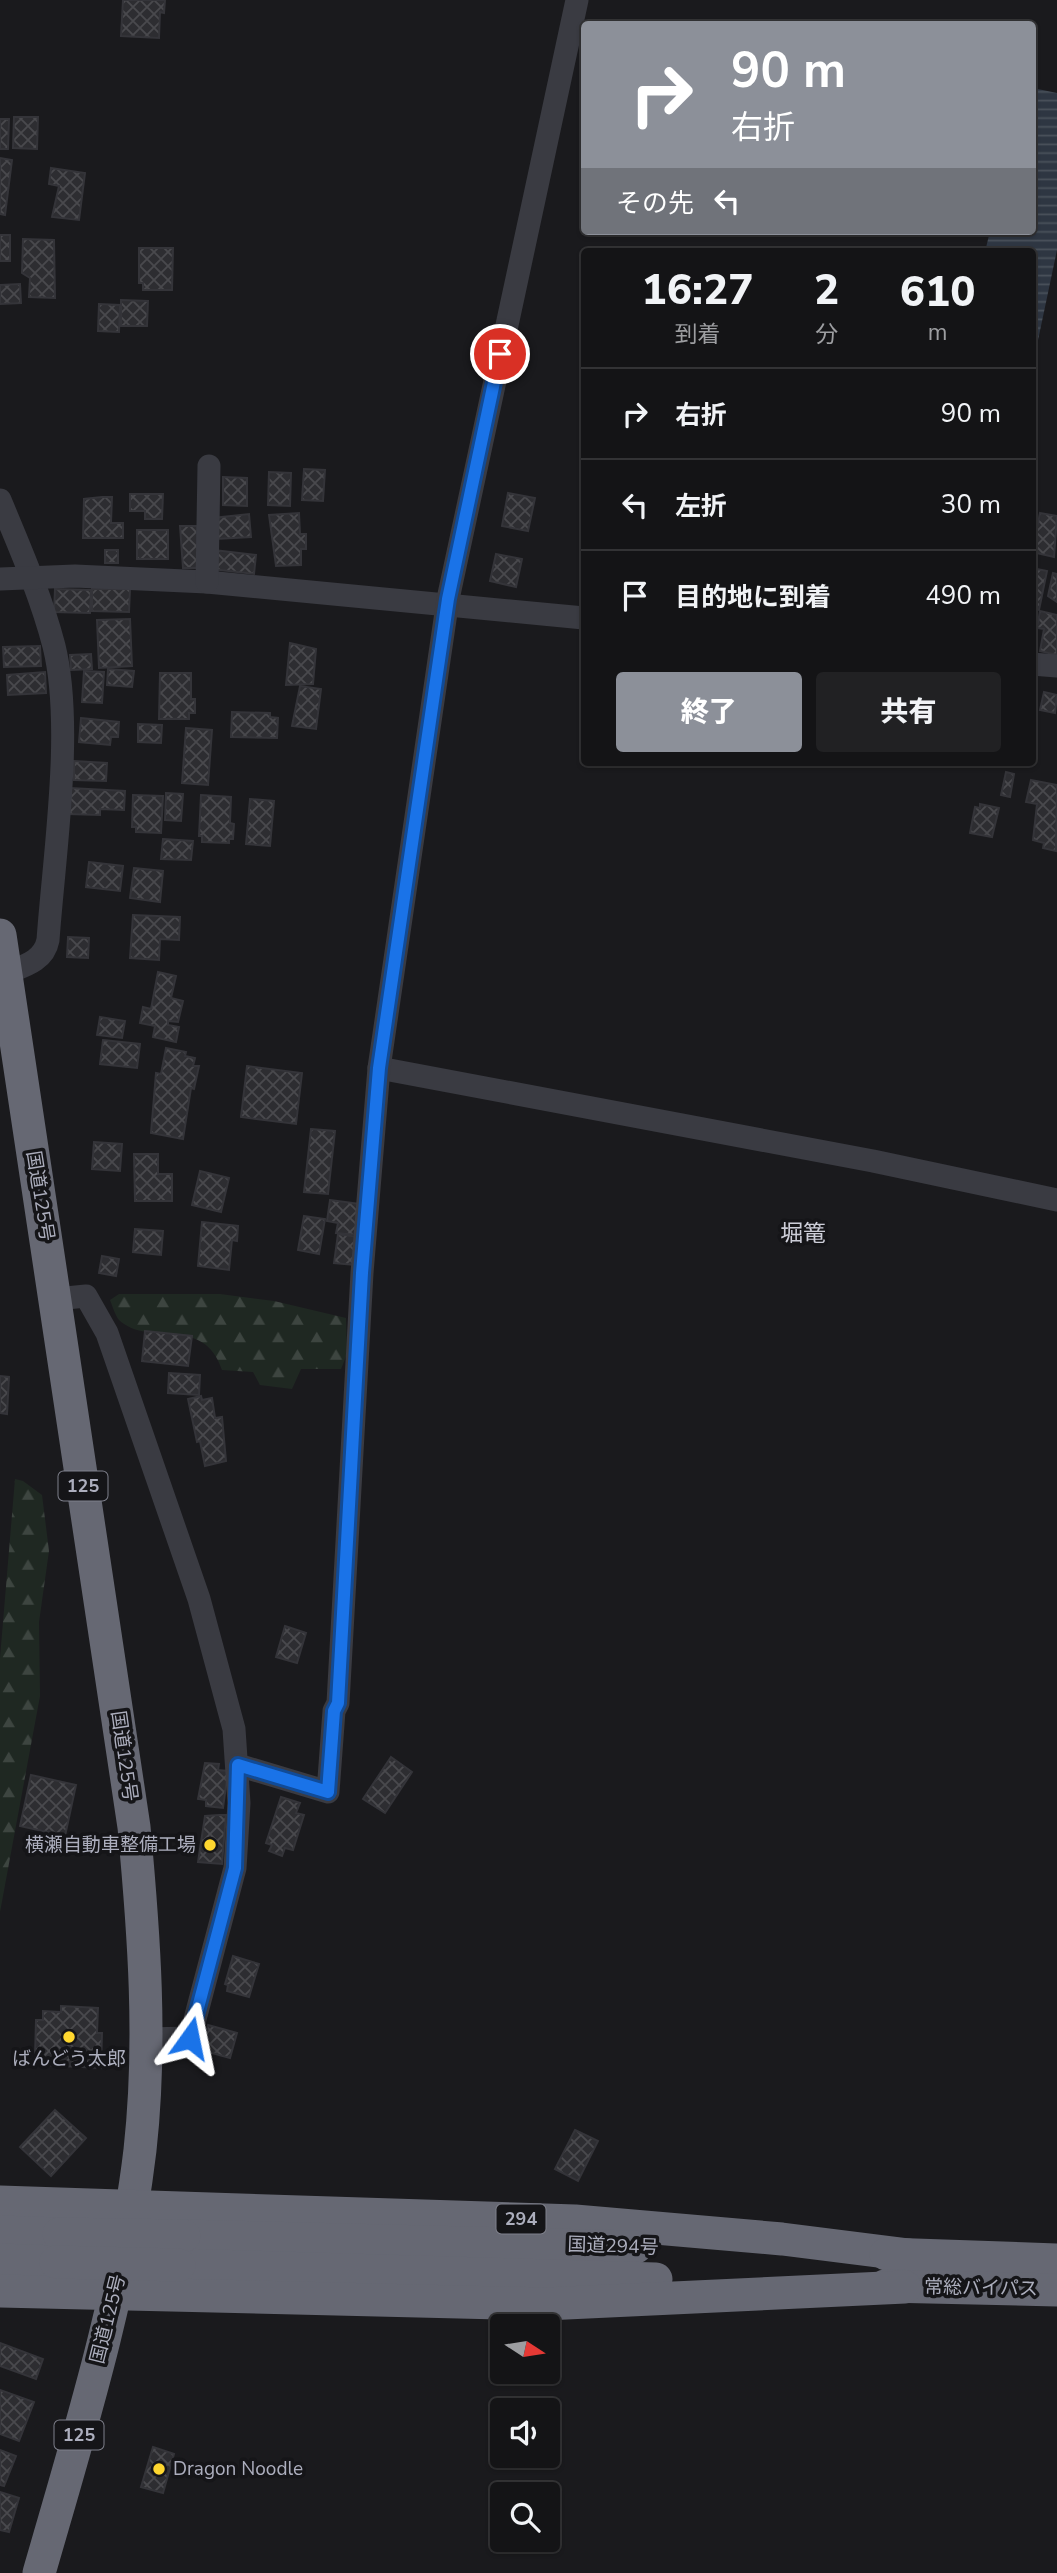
<!DOCTYPE html>
<html lang="ja">
<head>
<meta charset="utf-8">
<style>
	body { margin:0; font-family:"Nunito Sans","Noto Sans JP",sans-serif; background:#212123; color:#f1f3f6; height:100vh; display:flex; flex-direction:column; font-size:26px; white-space:nowrap }
	* { box-sizing:border-box; margin:0 }
	p { font-size:23px; color:#9d9ea1 }
	.icon { flex:none; width:38px; height:38px; fill:none; stroke:currentColor; stroke-width:2; stroke-linecap:round; stroke-linejoin:round }
	.map { position:relative; flex:1; overflow:hidden }
	.details { position:absolute; left:581px; top:248px; width:455px; height:518px; display:flex; flex-direction:column; background:#141416; border-radius:7px; box-shadow:0 2px 5px #0004,0 0 0 2px #333335 }
	.details>* { flex:none }
	.top-card { position:absolute; left:581px; top:21px; width:455px; height:214px; border-radius:7px; box-shadow:0 2px 5px #0004,0 0 0 2px #333335; background:#8c9099; color:#fff; overflow:hidden }
	.needle { width:46px; rotate:102deg }
	.buttons { position:absolute; left:490px; top:2314px; display:grid; gap:14px }
	.buttons a { display:grid; place-items:center; width:70px; height:70px; border-radius:7px; background:#141416; box-shadow:0 2px 5px #0004,0 0 0 2px #333335; font-size:35px }
	.pin { position:absolute; display:grid; place-items:center; width:60px; height:60px; color:#fff; margin:-30px; border:4px solid #fff; border-radius:50%; box-shadow:0 2px 7px #0007 }
	.me { position:absolute; width:77px; margin:-38px; rotate:12deg; stroke-linejoin:round; filter:drop-shadow(0 0 5px #0008) }
	.turn { display:flex; align-items:center; gap:24px; height:147px; padding:0 35px; font-size:32px }
	.turn .icon { width:91px; height:91px; stroke-width:2.5 }
	.turn b { display:block; font-size:49px; line-height:60px }
	.then { display:flex; align-items:center; height:66px; padding:0 35px; background:#0003; gap:14px; font-size:26px }
	.eta { display:flex; justify-content:space-evenly; align-items:center; height:119px; text-align:center }
	.eta b { font-size:42px; font-weight:800; line-height:49px }
	.cta { display:flex; gap:14px; margin-top:auto; padding:14px 35px }
	.cta a { flex:1; height:80px; border-radius:7px; background:#8c9099; color:#fff; font-size:28px; font-weight:800; line-height:80px; text-align:center }
	.cta a+a { background:#212123; color:#f1f3f6 }
	ul { padding:0; list-style:none }
	li { display:flex; align-items:center; gap:21px; height:91px; padding:0 35px; border-top:2px solid #333335 }
	li div { flex:1 }
	li b { display:block; font-size:26px }
	li em { font-style:normal }
	.map>svg:first-child { display:block }
</style>
</head>
<body>
<div class="map">
<svg width="1057" height="2573" viewBox="0 0 1057 2573">
	<defs>
		<pattern id="forest-firs" width="22" height="20" patternUnits="userSpaceOnUse" patternTransform="scale(1.75)"><rect width="22" height="20" fill="#1f2822"/><path d="M5 1l3.5 6h-7zM16 11l3.5 6h-7z" fill="#3d4540"/></pattern>
		<pattern id="water-rules" width="6" height="5" patternUnits="userSpaceOnUse" patternTransform="scale(1.75)"><rect width="6" height="5" fill="#2e3642"/><path d="M0 2.5h6" fill="none" stroke="#4a515b"/></pattern>
		<pattern id="building-cross-hatch" width="8" height="8" patternUnits="userSpaceOnUse" patternTransform="scale(1.75)"><rect width="8" height="8" fill="#2d2d31"/><path d="M0 0l8 8M0 8l8-8" fill="none" stroke="#49494d"/></pattern>
	</defs>
	<rect width="100%" height="100%" fill="#1a1a1d"/>
	<g fill="url(#forest-firs)">
		<path d="M119,1294H220L274,1301L346,1318L347,1354L341,1369H301L292,1389L260,1385L253,1372L222,1370C204,1314 149,1348 119,1320C115,1315 112,1305 110,1300Z"/>
		<path d="M15,1479L23,1481L42,1495L49,1551L39,1622L40,1696L0,1912V1658Z"/>
	</g>
	<path fill="url(#water-rules)" d="M1033,88L1057,93V250L1037,345L1032,344V252H985L990,231H1032Z"/>
	<g fill="url(#building-cross-hatch)" stroke="#343439" stroke-width="2">
		<path d="M123,0H165L164,13L160,12L159,38L121,36Z"/>
		<path d="M14,117H38L37,149L13,148Z"/>
		<path d="M0,119H9L8,149H0Z"/>
		<path d="M0,158L12,160L5,215L0,214Z"/>
		<path d="M51,168L85,173L79,220L52,217L59,186L49,184Z"/>
		<rect x="0" y="235" width="10" height="26"/>
		<path d="M23,239L54,240L55,298L29,297L30,278L22,273Z"/>
		<path d="M139,248H173L172,290H143V283H139Z"/>
		<path d="M20,284L21,303L0,304V285Z"/>
		<path d="M121,300L148,301L147,326H121Z"/>
		<path d="M99,304L120,305L119,332L98,331Z"/>
		<path d="M304,469L325,470L323,501L302,500Z"/>
		<path d="M269,472L291,473L290,506L268,505Z"/>
		<path d="M223,477L247,478V506L223,505Z"/>
		<path d="M508,493L535,498L528,531L502,526Z"/>
		<path d="M130,494H163L162,519H145V511H130Z"/>
		<path d="M102,497H112L111,523H123V538H83L84,499Z"/>
		<path d="M299,513L300,534H306V549H301V565L276,566L269,515Z"/>
		<path d="M1040,513L1057,516L1054,557L1032,552L1033,538H1035Z"/>
		<path d="M249,514L251,537L216,539L213,518Z"/>
		<path d="M180,526H197L198,568H183Z"/>
		<rect x="137" y="530" width="31" height="29"/>
		<rect x="105" y="550" width="13" height="13"/>
		<path d="M214,550L256,555L254,574L212,569Z"/>
		<path d="M496,554L522,559L516,587L490,581Z"/>
		<path d="M1032,568L1047,571L1039,610L1032,608Z"/>
		<path d="M1053,573L1057,574V602L1048,596Z"/>
		<path d="M55,589L91,590L90,613L54,612Z"/>
		<path d="M92,589H130L129,612L92,611Z"/>
		<path d="M1040,611L1057,615V655L1040,651L1044,629L1037,628Z"/>
		<path d="M130,619L132,666L99,668L97,620Z"/>
		<path d="M290,643L316,649L313,684L286,685Z"/>
		<path d="M40,646L41,666L4,667L3,647Z"/>
		<path d="M91,654L92,669L71,670L70,655Z"/>
		<path d="M108,669L134,671L132,687L107,685Z"/>
		<path d="M84,671L104,672L102,703L82,702Z"/>
		<path d="M45,672L46,693L8,695L7,675Z"/>
		<path d="M160,673H191V699H195V713H189V719H159Z"/>
		<path d="M300,686L321,689L316,729L292,726Z"/>
		<path d="M1044,692L1057,695L1055,713L1040,710Z"/>
		<path d="M232,712L270,713V717L278,718L277,738L231,737Z"/>
		<path d="M81,718L119,722L118,737H111L110,745L79,742Z"/>
		<path d="M138,724L162,725L161,743L138,742Z"/>
		<path d="M186,728L212,730L208,785L182,783Z"/>
		<path d="M74,761L107,763L106,781L74,780Z"/>
		<path d="M1006,772L1014,774L1010,797L1001,795Z"/>
		<path d="M1031,780L1057,785L1056,851L1043,848L1044,843L1033,840L1037,804L1026,802Z"/>
		<path d="M70,788L125,791L124,810L100,809V815L68,814Z"/>
		<path d="M166,793L183,794L181,821L165,820Z"/>
		<path d="M133,795L163,796L161,833L136,832V827H132Z"/>
		<path d="M201,795L231,797L230,823L234,824L233,839H229V843L202,842V836H199Z"/>
		<path d="M250,799L274,801L270,846L246,844Z"/>
		<path d="M980,804L999,808L992,837L970,833L975,807L980,808Z"/>
		<path d="M163,839L193,841L191,860L161,859Z"/>
		<path d="M89,862L123,866L120,891L86,887Z"/>
		<path d="M134,868L163,871L160,902L130,898Z"/>
		<path d="M133,915L180,917L179,940L160,939L159,960L130,958Z"/>
		<path d="M68,937L89,938L88,958L67,957Z"/>
		<path d="M158,972L176,976L171,998L183,1001L178,1022L168,1021V1025L179,1027L176,1042L153,1037L155,1026L140,1023L143,1007L151,1009Z"/>
		<path d="M100,1017L125,1021L122,1038L97,1035Z"/>
		<path d="M103,1040L140,1044L137,1068L100,1064Z"/>
		<path d="M166,1048L186,1052L185,1056L195,1058L193,1066H199L194,1089L191,1088L183,1139L151,1133L156,1073L161,1074Z"/>
		<path d="M247,1066L302,1073L296,1124L241,1117Z"/>
		<path d="M311,1129L335,1131L328,1194L304,1192Z"/>
		<path d="M94,1142L122,1144L120,1171L92,1169Z"/>
		<path d="M134,1154H158V1174H172V1201H135Z"/>
		<path d="M200,1171L229,1178L221,1212L192,1205Z"/>
		<path d="M330,1200L361,1204L357,1235L336,1233L338,1223L327,1221Z"/>
		<path d="M304,1216L325,1219L319,1254L298,1250Z"/>
		<path d="M202,1222L238,1226L237,1241L232,1240L229,1270L198,1266Z"/>
		<path d="M135,1229L163,1231L161,1255L133,1252Z"/>
		<path d="M338,1234L358,1237L355,1265L334,1263Z"/>
		<path d="M102,1256L119,1259L116,1276L99,1273Z"/>
		<path d="M145,1331L192,1336L188,1366L142,1361Z"/>
		<path d="M169,1373L200,1375L199,1395L168,1393Z"/>
		<path d="M0,1376L9,1377L7,1414L0,1413Z"/>
		<path d="M201,1396L202,1400L212,1398L215,1418L222,1417L226,1461L205,1466L200,1441L197,1442L188,1399Z"/>
		<path d="M285,1626L306,1633L297,1663L276,1657Z"/>
		<path d="M391,1757L412,1772L385,1813L363,1799Z"/>
		<path d="M205,1763L219,1764L218,1770L228,1771L223,1808L206,1806V1800L198,1799Z"/>
		<path d="M31,1775L76,1785L65,1836L20,1826Z"/>
		<path d="M281,1797L300,1803L296,1813L304,1815L293,1850L285,1848L282,1856L269,1851L272,1845L266,1843Z"/>
		<path d="M219,1815H226L222,1864L198,1862L205,1816Z"/>
		<path d="M233,1956L259,1964L249,1997L227,1991L228,1985L225,1984Z"/>
		<path d="M61,2006L98,2008L97,2033H102L101,2068L42,2065V2056H35L36,2020H43V2011L61,2012Z"/>
		<path d="M208,2025L237,2033L230,2058L201,2050Z"/>
		<path d="M55,2110L86,2138L51,2176L20,2147Z"/>
		<path d="M575,2130L598,2141L578,2181L555,2169Z"/>
		<path d="M0,2343L43,2359L36,2379L0,2366Z"/>
		<path d="M0,2390L34,2402L19,2441L0,2434Z"/>
		<path d="M153,2447L174,2454L163,2493L141,2487Z"/>
		<path d="M0,2450L16,2456L4,2486L0,2485Z"/>
		<path d="M0,2492L19,2498L9,2532L0,2530Z"/>
	</g>
	<g fill="none" stroke-linecap="round" stroke-linejoin="round">
		<g stroke="#3a3b42" stroke-width="23">
			<path d="M0,500C20,548 41,596 54,646C74,727 54,855 48,940C44,961 24,966 6,973"/>
			<path d="M0,579L75,576L207,582L584,618"/>
			<path d="M207,582L209,466"/>
			<path d="M1032,664L1057,666"/>
			<path d="M379,1068L873,1161L1057,1200"/>
			<path d="M56,1299L86,1296L107,1333L199,1599L234,1729L239,1803L235,1868L190,2038L146,2039"/>
			<path d="M238,1765L328,1792L334,1711L338,1703L362,1273L379,1068L448,599L577,0"/>
		</g>
		<g stroke="#666873" stroke-width="33">
			<path d="M0,935L134,1827C144,1934 152,2042 140,2150C123,2294 79,2434 39,2573"/>
			<path d="M0,2202L575,2221L782,2239L909,2255"/>
			<path d="M0,2232L59,2234"/>
			<path d="M184,2236L636,2247"/>
			<path d="M886,2254L1057,2260"/>
			<path d="M0,2260L56,2262"/>
			<path d="M179,2265L656,2279"/>
			<path d="M885,2286L1057,2290"/>
			<path d="M0,2291L545,2304L905,2287"/>
		</g>
		<g stroke="#666873" stroke-width="33">
			<path d="M59,2234L184,2236"/>
			<path d="M56,2262L179,2265"/>
		</g>
	</g>
	<g fill="none" stroke-linecap="round" stroke-linejoin="round">
		<g stroke="#114b97" stroke-width="18">
			<path id="route" d="M190,2038L235,1868L238,1765L328,1792L334,1711L338,1703L362,1273L379,1068L448,599L500,354"/>
		</g>
		<use href="#route" stroke="#1a73e8" stroke-width="12"/>
	</g>
	<g fill="#ffd72f" stroke="#151518" stroke-width="2.5">
		<circle cx="210" cy="1845" r="7"/>
		<circle cx="69" cy="2037" r="7"/>
		<circle cx="159" cy="2469" r="7"/>
	</g>
	<g text-anchor="middle" dominant-baseline="central" stroke-width="7" stroke-linejoin="round" paint-order="stroke">
		<g fill="#151518" stroke="#7f808c" stroke-width="2">
			<rect x="58.5" y="1471.5" width="49" height="29" rx="5"/>
			<rect x="496.5" y="2204.5" width="49" height="29" rx="5"/>
			<rect x="54.5" y="2420.5" width="49" height="29" rx="5"/>
		</g>
		<g font-size="18" font-weight="bold" fill="#acaebd">
			<text x="83" y="1486">125</text>
			<text x="521" y="2219">294</text>
			<text x="79" y="2435">125</text>
		</g>
		<g font-size="19" fill="#acaebd" stroke="#151518">
			<text transform="translate(40 1196) rotate(81)">国道125号</text>
			<text transform="translate(124 1756) rotate(82)">国道125号</text>
			<text transform="translate(613 2246) rotate(2)">国道294号</text>
			<text transform="translate(981 2288) rotate(1)">常総バイパス</text>
			<text transform="translate(108 2319) rotate(-76)">国道125号</text>
		</g>
		<g font-size="19" fill="#acaebd" stroke="#151518" text-anchor="end">
			<text x="196" y="1845">横瀬自動車整備工場</text>
			<text x="69" y="2059" text-anchor="middle">ばんどう太郎</text>
			<text x="173" y="2469" text-anchor="start">Dragon Noodle</text>
		</g>
		<g font-size="23" fill="#cdced8" stroke="#151518">
			<text x="803" y="1233">堀篭</text>
		</g>
	</g>
</svg>
<div class="buttons">
<a><svg class="needle" viewBox="-14 -14 28 28"><path d="M0-13l5 13h-10z" fill="#e53935"/><path d="M0 13l5-13h-10z" fill="#9d9ea1"/></svg></a>
<a><svg class="icon" aria-label="sound" viewBox="0 0 24 24"><path d="M4 9h4l5-4v14l-5-4H4zM17 9q2 3 0 6"/></svg></a>
<a><svg class="icon" aria-label="search" viewBox="0 0 24 24"><circle cx="10" cy="10" r="6"/><path d="M15 15l6 6"/></svg></a>
</div>
<div class="pin" style="left:500px;top:354px;background:#d93025"><svg class="icon" aria-label="arrive" viewBox="0 0 24 24"><path d="M6 21V4h12l-3 4 3 4H6"/></svg></div>
<svg class="me" style="left:190px;top:2038px" viewBox="-20 -20 40 40"><path d="M0-17L14 15 0 8-14 15z" fill="#1a73e8" stroke="#fff" stroke-width="4"/></svg>
<div class="top-card">
<div class="turn"><svg class="icon" aria-label="right" viewBox="0 0 24 24"><path d="M7 20v-9h11M14 6l5 5-5 5"/></svg><div><b>90 m</b>右折</div></div>
<div class="then">その先<svg class="icon" aria-label="left" viewBox="0 0 24 24"><path d="M17 20v-9H6M10 6l-5 5 5 5"/></svg></div>
</div>
<section class="details">
<div class="eta">
<div><b>16:27</b><p>到着</p></div>
<div><b>2</b><p>分</p></div>
<div><b>610</b><p>m</p></div>
</div>
<ul>
<li><svg class="icon" aria-label="right" viewBox="0 0 24 24"><path d="M7 20v-9h11M14 6l5 5-5 5"/></svg><div><b>右折</b></div><em>90 m</em></li>
<li><svg class="icon" aria-label="left" viewBox="0 0 24 24"><path d="M17 20v-9H6M10 6l-5 5 5 5"/></svg><div><b>左折</b></div><em>30 m</em></li>
<li><svg class="icon" aria-label="arrive" viewBox="0 0 24 24"><path d="M6 21V4h12l-3 4 3 4H6"/></svg><div><b>目的地に到着</b></div><em>490 m</em></li>
</ul>
<div class="cta"><a>終了</a><a>共有</a></div>
</section>
</div>
</body>
</html>
